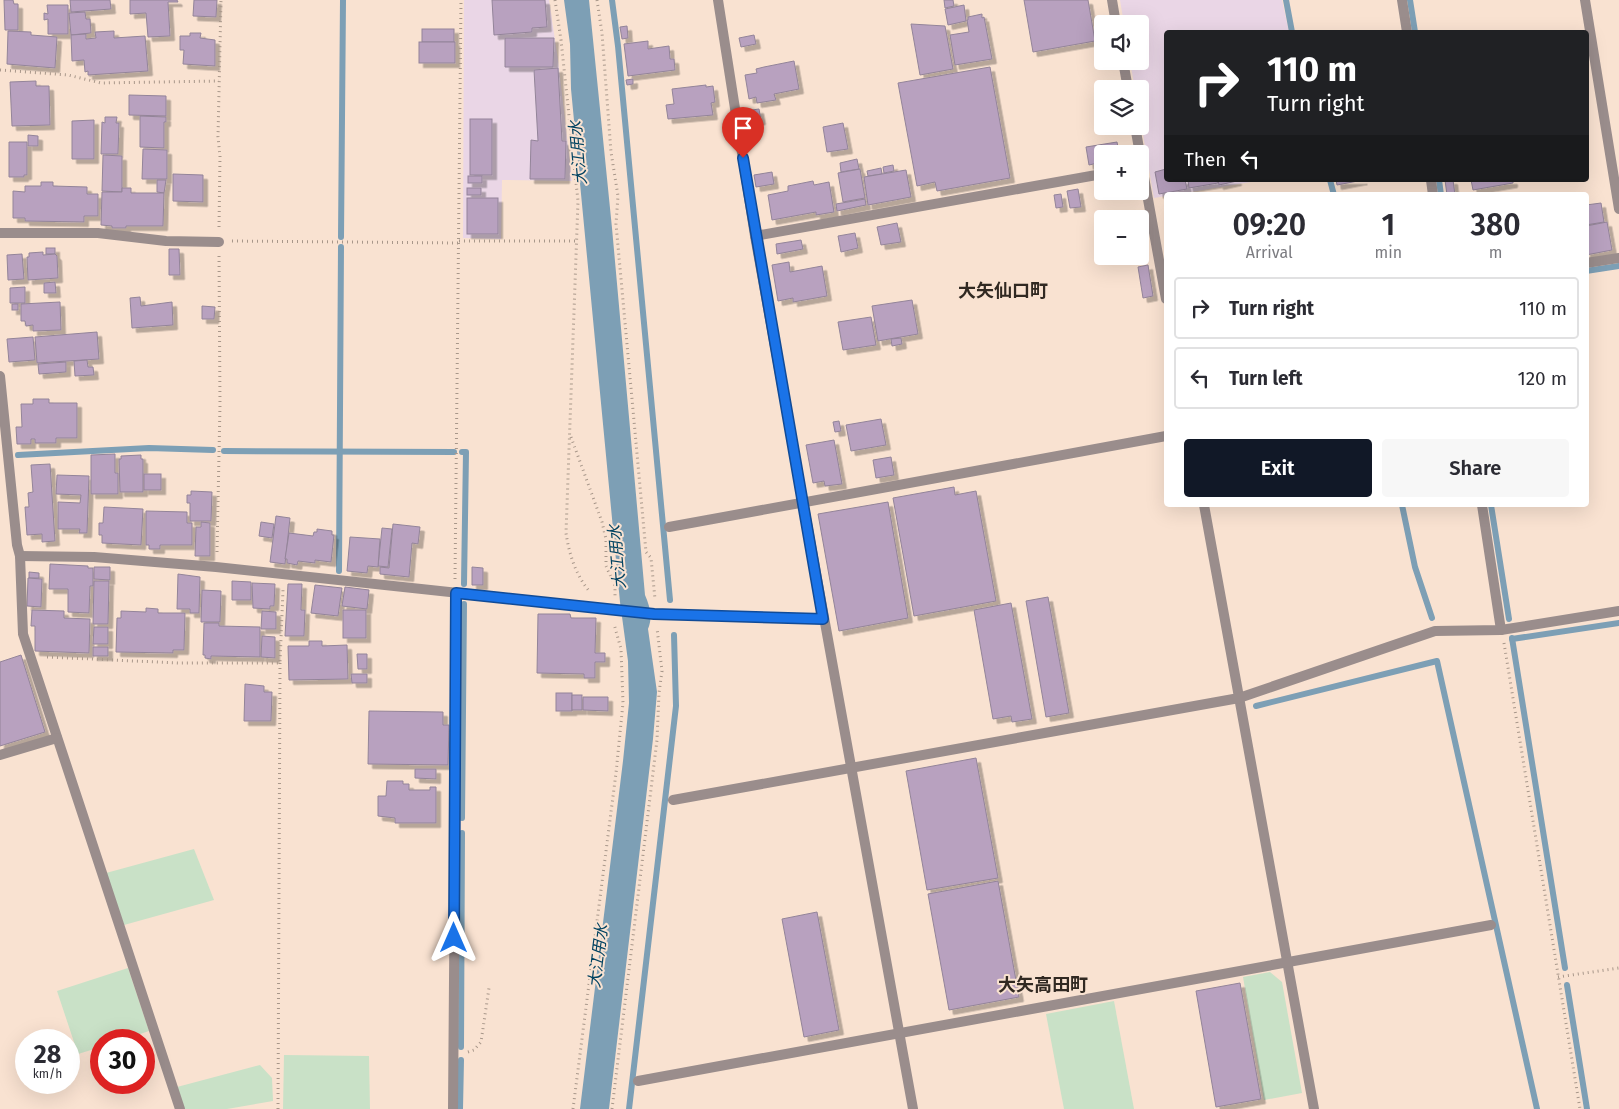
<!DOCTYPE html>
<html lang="en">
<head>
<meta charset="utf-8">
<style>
	body { margin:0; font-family:"Fira Sans","Noto Sans JP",sans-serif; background:#f7f7f7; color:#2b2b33; height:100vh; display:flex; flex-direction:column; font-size:19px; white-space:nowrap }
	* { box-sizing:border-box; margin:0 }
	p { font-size:16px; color:#7c7c81 }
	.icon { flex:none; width:28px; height:28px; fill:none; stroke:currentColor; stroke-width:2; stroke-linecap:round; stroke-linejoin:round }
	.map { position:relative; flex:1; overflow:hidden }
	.details { position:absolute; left:1164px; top:192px; width:425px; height:315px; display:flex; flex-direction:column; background:#fff; border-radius:5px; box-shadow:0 5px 20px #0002 }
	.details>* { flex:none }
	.hud { position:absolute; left:1164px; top:30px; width:425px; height:152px; border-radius:5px; box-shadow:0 5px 20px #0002; background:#202124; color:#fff; overflow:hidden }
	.buttons { position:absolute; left:1094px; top:15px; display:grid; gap:10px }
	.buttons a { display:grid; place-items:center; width:55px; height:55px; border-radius:5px; background:#fff; box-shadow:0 5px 20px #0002; font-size:25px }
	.speed { position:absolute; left:15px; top:1029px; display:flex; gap:10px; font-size:25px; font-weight:700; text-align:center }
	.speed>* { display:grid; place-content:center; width:65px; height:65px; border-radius:50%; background:#fff; box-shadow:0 5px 20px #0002; line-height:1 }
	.speed small { font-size:12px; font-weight:400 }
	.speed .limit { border:8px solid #d22; background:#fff; color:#111 }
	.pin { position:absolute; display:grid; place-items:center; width:42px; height:42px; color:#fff; margin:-51px -21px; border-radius:50% 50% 50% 0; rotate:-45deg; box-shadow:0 0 5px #0007 }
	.pin .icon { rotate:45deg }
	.me { position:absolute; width:55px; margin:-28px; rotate:0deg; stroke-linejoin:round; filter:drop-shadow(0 0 4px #0008) }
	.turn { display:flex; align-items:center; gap:18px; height:105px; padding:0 20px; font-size:22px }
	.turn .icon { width:65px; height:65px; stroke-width:2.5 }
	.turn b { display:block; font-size:35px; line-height:42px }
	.then { display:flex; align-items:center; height:48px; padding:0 20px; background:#0003; gap:10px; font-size:19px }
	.eta { display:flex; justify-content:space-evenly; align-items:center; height:85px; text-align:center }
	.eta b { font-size:30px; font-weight:600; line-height:35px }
	.action { display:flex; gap:10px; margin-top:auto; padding:10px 20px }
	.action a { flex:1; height:58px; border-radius:5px; background:#111827; color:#fff; font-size:20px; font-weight:600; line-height:58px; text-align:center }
	.action a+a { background:#f7f7f7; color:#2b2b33 }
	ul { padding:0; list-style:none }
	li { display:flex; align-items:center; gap:15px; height:62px; margin:0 10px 8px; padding:0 10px; border:2px solid #e1e1e2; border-radius:5px }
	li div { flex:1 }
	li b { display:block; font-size:19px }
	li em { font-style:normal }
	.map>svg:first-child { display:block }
</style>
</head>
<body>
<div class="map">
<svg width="1619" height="1109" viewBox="0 0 1619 1109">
	<defs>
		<filter id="shadow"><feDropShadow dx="4.5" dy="4.5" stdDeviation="0" flood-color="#0004"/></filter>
	</defs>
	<rect width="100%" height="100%" fill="#f9e2d1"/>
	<g fill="#ead6e6">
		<path d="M464,0H549L558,60L572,181L502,180L501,239L463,238Z"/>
		<path d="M1120,0H1282L1289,32H1166V180H1263L1154,198L1140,117V89H1135L1130,61H1140V24H1124Z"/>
	</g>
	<g fill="#c9e1c7">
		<path d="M194,849L214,900L124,925L106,873Z"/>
		<path d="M128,968L149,1031L122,1040H101V1047L78,1054L57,991Z"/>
		<path d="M1270,972L1282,982L1302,1093L1264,1100L1243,977Z"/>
		<path d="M1114,1001L1134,1109H1064L1046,1014Z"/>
		<path d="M284,1055L369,1056L370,1109H283Z"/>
		<path d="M260,1065L272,1078L273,1101L227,1109H184L177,1087Z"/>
	</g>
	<path fill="#7d9fb5" d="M564,0H589L612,228L645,595C650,607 653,617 648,629L657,692L653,739L609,1109H580L623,761L629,703L628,661L620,602L571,89L570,44Z"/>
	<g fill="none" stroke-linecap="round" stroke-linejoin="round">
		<g stroke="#7d9fb5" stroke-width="6">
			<path d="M612,0L618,46L670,600"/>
			<path d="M1286,0L1292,32"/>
			<path d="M1410,0L1415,32"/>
			<path d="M1330,180L1334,195"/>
			<path d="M1439,180L1441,195"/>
			<path d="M341,237L343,0"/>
			<path d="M1586,271L1619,266"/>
			<path d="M224,451L454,452"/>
			<path d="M462,452H466L464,584"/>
			<path d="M18,455L149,448L213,450"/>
			<path d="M1402,505L1415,567L1432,618"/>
			<path d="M1491,505L1509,619"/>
			<path d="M339,571L341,247"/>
			<path d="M1512,638L1565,968"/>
			<path d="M1512,639L1619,623"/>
			<path d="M1256,706L1437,661L1537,1109"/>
			<path d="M462,818L464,604"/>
			<path d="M1567,985L1587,1109"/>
			<path d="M461,1047L462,833"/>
			<path d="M460,1109L461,1060"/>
			<path d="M629,1109L676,706L674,635"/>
		</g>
	</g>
	<g fill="#b8a1bf" stroke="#938499" filter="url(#shadow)">
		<path d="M4,0H13L14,4H18V30H5Z"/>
		<path d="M70,0H110L111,9L71,12Z"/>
		<path d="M130,0H177L178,2H168L170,36L148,37L146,13L130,14Z"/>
		<path d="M194,0H217L216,17L193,16Z"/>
		<path d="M492,0H545L547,27L532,28V32L494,35Z"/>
		<path d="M944,0H953L954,6L945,8Z"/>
		<path d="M1024,0H1088L1095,41L1033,52Z"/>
		<path d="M47,5H68V34H48V19L44,20V13L48,14Z"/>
		<path d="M964,5L966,21L948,25L945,9Z"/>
		<path d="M85,12L86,19H90L91,33L71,35L69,13Z"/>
		<path d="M982,14V18L984,17L992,59L955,65L950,35L969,32L967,20H968V17Z"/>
		<path d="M911,24L945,26L953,69L920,75Z"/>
		<path d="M627,26L628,38L622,39L620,27Z"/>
		<rect x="422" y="29" width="32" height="13"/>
		<path d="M8,31L31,32V35L57,37L55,68L7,64Z"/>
		<path d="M114,31V38L145,36L148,71L88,75V71L85,72L84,60L72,61L71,35L86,34V39L96,38L95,32Z"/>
		<path d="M190,33H201L200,38L215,40V66L183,64L184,50H180V36H190Z"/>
		<path d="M754,35L756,44L741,47L739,38Z"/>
		<path d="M505,38H554L553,67H505Z"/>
		<path d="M648,41V49L669,46L670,59H674L675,70L628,76L624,44Z"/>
		<rect x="419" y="42" width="36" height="21"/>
		<path d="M794,61L799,89L774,94L776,100L757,103L756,97L749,99L745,75L757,73L756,69L764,67Z"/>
		<path d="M990,67L1010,178L937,191L935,182L917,186L898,83Z"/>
		<path d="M558,68L562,141H566L565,179H530L531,140L538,141L534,70Z"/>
		<path d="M633,79V84L627,85L626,80Z"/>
		<path d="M36,81V86H49L50,125L12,126L10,82Z"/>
		<path d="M706,85V87L713,86L715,102L711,103L713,115L668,119L666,105L674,104L672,89Z"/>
		<path d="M129,95L166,96V116L129,115Z"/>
		<path d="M759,109L761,120L747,122L745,111Z"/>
		<path d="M140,116L166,117V122H164V148L140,147Z"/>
		<path d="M105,117H117L116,123H119L118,154H101L102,122L105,123Z"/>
		<rect x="470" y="119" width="22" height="56"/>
		<path d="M94,120V159H72V121Z"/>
		<path d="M843,123L848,149L827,152L823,127Z"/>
		<path d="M28,135L38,136V146H28Z"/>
		<path d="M9,142H27V175H24V177H9Z"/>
		<path d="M1117,142L1119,152L1123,150L1124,154H1102V162L1089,165L1086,147Z"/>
		<path d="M143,149L167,150V179H142Z"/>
		<path d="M103,155L122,156V192L102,191Z"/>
		<path d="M857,159L859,169L841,172L840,163Z"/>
		<path d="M893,165L894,171L884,173L883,167Z"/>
		<path d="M881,168L882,174L868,176L867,171Z"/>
		<path d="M860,169L865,198L843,202L838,173Z"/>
		<path d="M1166,169V180H1185L1187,189L1159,194L1155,172Z"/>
		<path d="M906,170L911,197L868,205L864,177Z"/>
		<path d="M772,172L774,184L756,187L754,175Z"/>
		<path d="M173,174L203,175V202L173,201Z"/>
		<rect x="468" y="176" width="14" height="7"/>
		<path d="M157,180H166L164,193L157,192Z"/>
		<path d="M1188,180H1217L1218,183L1189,188Z"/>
		<path d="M1218,180H1237V181L1219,185Z"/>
		<path d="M1336,180H1363L1337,185Z"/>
		<path d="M1445,180H1453L1455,195H1447Z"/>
		<path d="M1471,180H1513V183L1473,190Z"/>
		<path d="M813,181L814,185L829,182L834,212L816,215V212L772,220L768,195L788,191V186Z"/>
		<path d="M41,182H53V186L87,187V194H98V216H84V222L25,221V218H13V191L25,192V186H41Z"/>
		<path d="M122,188H131V193H164L163,226H126V228H112V226L101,225L102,192H122Z"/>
		<rect x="467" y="188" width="14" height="7"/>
		<path d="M1078,189L1081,207L1070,208L1067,191Z"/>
		<path d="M1061,194L1063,207L1056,208L1054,195Z"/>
		<rect x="467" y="198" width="31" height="36"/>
		<path d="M865,199L866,205L837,211L836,204Z"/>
		<path d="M1601,203L1604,222L1586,225V205Z"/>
		<path d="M1607,222L1612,250L1586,255V226Z"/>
		<path d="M897,223L901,242L881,245L877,227Z"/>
		<path d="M855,233L858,248L841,252L838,236Z"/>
		<path d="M801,240L803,249L777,254L776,244Z"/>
		<rect x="46" y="248" width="9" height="6"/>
		<path d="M169,249H179L180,275H169Z"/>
		<path d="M43,252V255L55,254L57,256L58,278L28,280L27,257H29V253Z"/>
		<path d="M22,254L24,279L8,280L7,255Z"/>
		<path d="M789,262L790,272L822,266L827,296L793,302V298L778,301L772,265Z"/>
		<path d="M1148,265L1153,296L1143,298L1138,267Z"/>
		<path d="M55,282L56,293H44V283Z"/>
		<path d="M25,287V303H10V288Z"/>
		<path d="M140,297L141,306L172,302L173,325L132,328L130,298Z"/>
		<path d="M912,300L918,334L878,341L872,306Z"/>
		<path d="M60,302L61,330L33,331V325L26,326L25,321H21V304Z"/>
		<rect x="12" y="304" width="6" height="6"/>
		<path d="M202,306L215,307L214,319H202Z"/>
		<path d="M871,317L876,345L843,350L838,322Z"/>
		<path d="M97,332L99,359L37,363L35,337Z"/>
		<path d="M33,337L35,360L9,362L7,339Z"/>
		<path d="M901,338L902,344L892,346L891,339Z"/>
		<path d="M87,360L88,367H93L94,375L75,376L74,361Z"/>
		<path d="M66,362V372L39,374L38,364Z"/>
		<path d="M33,399H49V403H77V438H56V443H35V439H31V444H17L16,427H22L21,404H33Z"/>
		<path d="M881,419L886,445L851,451L846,425Z"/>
		<path d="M839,421L841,431L835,432L833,422Z"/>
		<path d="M834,440L842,484L825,486L824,481L813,483L806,445Z"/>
		<path d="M115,454V473H118V494H91V455Z"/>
		<path d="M141,455V459H143V492H120L119,459H121V456Z"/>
		<path d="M891,457L894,475L876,478L873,460Z"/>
		<path d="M50,464L55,541L42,542V534L27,535L25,507H29L28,493L33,492L31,465Z"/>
		<rect x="144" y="474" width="17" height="16"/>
		<path d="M57,475L89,476L87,533H79L80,529H58V502L80,503L81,495L56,494Z"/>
		<path d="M954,487L955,495L976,491L996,601L914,616L893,498Z"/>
		<path d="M191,491L212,492L211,521H190V503H187V495H191Z"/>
		<path d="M888,502L908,618L839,631L818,514Z"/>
		<path d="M104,507L143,509L141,545L102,543V535H99V523H103Z"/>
		<path d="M146,511L187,512V523H192V545H160V549H149V545H146Z"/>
		<path d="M276,516L290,518L285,564L270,562Z"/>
		<path d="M201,522L210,523V556H195L196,527H201Z"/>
		<path d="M261,522L274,524L272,538L259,536Z"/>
		<path d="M393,524L420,527L418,544L412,543L409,577L380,574V567L389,568Z"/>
		<path d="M382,528L392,529L388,567L378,566Z"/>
		<path d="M317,529L332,531V535H334L331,562L315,560V563L298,561L297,565L287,563V559H285L289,533L313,536L314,532H317Z"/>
		<path d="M350,537L380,539L378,567L368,566L367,573L347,571Z"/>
		<path d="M50,564L88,566V568H93V586H90L89,613L68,612V589H49Z"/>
		<path d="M94,567H110V580L94,579Z"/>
		<path d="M472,567L483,568V585H472Z"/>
		<path d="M29,572L39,573V578H29Z"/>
		<path d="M178,574L200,577L199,613H190V609H177Z"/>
		<path d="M28,578L42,579L41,607L27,606Z"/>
		<path d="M94,581H109L108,624H93Z"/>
		<path d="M232,581L251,582V600H232Z"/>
		<path d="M252,583L275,584L274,606H270V609L253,608Z"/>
		<path d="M288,584H302L301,610H305L304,636H285Z"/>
		<path d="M315,585L342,588L338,616L311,613Z"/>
		<path d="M345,587L369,590L367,609L342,606Z"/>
		<path d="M202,590L221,591L220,622H201Z"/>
		<path d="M1048,597L1069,713L1046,717L1026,601Z"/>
		<path d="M1011,603L1032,719L1012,722L1011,716L993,719L974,610Z"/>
		<path d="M146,608L158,609V613H185L184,650H173V653L116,652L117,618H121V611L146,612Z"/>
		<path d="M32,610L64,611V618L90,619L89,653L35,651V626H31Z"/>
		<rect x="343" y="610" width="23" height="28"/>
		<path d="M262,611L276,612V629H261Z"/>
		<path d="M538,614H570L571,618H596L595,653H605V662H595V678H584V674L537,673Z"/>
		<path d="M204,623H219V626L260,627V657L211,656V659L205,658V655H203Z"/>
		<path d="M94,627H108V644H93Z"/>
		<path d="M262,636L275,637V658L261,657Z"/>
		<path d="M309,641H322V646L347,645L348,679L289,680L288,646H309Z"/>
		<rect x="93" y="647" width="15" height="9"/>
		<path d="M357,654H367V669H358Z"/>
		<path d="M21,655L45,732L0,746V662Z"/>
		<path d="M351,674H367V683H352Z"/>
		<path d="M245,684L264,686V692H272L271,721H244Z"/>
		<rect x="556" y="693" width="16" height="18"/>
		<rect x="572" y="695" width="10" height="15"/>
		<path d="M583,697H608V711L583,710Z"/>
		<path d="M369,711L443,712V725H449L448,765L368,764Z"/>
		<path d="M976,758L998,878L927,890L906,771Z"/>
		<path d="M415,769H436V779L415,778Z"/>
		<path d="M387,781H403V784H409V790H430V787H436V823H395V818L378,816V796H386Z"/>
		<path d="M998,881L1019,997L949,1010L928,894Z"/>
		<path d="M817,912L839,1030L804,1037L782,919Z"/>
		<path d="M1240,983L1261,1099L1216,1107L1196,991Z"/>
	</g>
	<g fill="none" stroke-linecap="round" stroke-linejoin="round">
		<g stroke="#a8978a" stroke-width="3" stroke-dasharray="1 4" stroke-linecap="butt">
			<path d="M555,0L561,40L578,201L566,533C569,554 576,576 590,592"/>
			<path d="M597,0L602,33L611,152L618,196L616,224L646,552L651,558L655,599"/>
			<path d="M0,70L68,75L101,83L219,81"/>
			<path d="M219,227L220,156L218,137L221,0"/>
			<path d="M232,241L459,243"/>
			<path d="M459,241H577"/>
			<path d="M571,437L602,522L606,539V566L615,586V596"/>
			<path d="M217,552L220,405L219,255"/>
			<path d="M455,579L461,0"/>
			<path d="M1504,643L1580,1109"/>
			<path d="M47,657L178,663H280L283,590"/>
			<path d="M1558,977L1619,968"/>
			<path d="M468,1052L474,1050L481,1042L489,988"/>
			<path d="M278,1109L280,663"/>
			<path d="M573,1109L616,773L623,703L621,649L614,624"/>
			<path d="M612,1109L657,740L659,693L662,671L657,628"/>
		</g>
		<g stroke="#9a8d8c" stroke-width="10">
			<path d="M718,0L755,236L913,1109"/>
			<path d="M1112,0L1116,24"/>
			<path d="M1402,0L1407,32"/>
			<path d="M1585,0L1619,209"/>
			<path d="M1123,61L1128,89"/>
			<path d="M1135,126L1140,154"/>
			<path d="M1140,155L1166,299"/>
			<path d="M1431,180L1433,195"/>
			<path d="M0,233H98L166,241L219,242"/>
			<path d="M755,236L1102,174"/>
			<path d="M1586,263L1619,258"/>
			<path d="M0,376L17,545L20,556L23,634L180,1109"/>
			<path d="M1204,505L1314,1109"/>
			<path d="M1482,505L1501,630"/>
			<path d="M669,527L1166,436"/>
			<path d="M20,556L94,557L216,567L654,614L823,619"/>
			<path d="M0,755L57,738"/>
			<path d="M673,800L1239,698L1435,631L1501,630L1619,611"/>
			<path d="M638,1081L1491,925"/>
			<path d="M453,1109L457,593"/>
		</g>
	</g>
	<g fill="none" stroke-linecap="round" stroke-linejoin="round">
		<g stroke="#114b97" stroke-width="12">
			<path id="route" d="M454,938L456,593L654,614L823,619L743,158"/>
		</g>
		<use href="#route" stroke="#1a73e8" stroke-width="9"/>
	</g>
	<g text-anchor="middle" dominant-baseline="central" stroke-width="4" stroke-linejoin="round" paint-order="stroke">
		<g font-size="16" font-style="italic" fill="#004261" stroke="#f9e2d1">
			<text transform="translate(578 153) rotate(-95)">大江用水</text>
			<text transform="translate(617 557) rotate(-95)">大江用水</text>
			<text transform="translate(598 956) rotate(-83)">大江用水</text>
		</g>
		<g font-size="18" font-weight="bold" fill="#312922" stroke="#f9e2d1">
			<text x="1003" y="291">大矢仙口町</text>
			<text x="1043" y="985">大矢高田町</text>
		</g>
	</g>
</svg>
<div class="buttons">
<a><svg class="icon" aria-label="sound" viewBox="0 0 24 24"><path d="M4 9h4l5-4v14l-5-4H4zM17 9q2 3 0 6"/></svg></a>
<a><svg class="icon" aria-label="layers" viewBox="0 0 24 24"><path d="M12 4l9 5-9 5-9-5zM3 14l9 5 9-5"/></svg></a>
<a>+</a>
<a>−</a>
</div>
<div class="speed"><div>28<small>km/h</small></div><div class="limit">30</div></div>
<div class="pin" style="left:743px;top:158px;background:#d93025"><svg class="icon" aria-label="arrive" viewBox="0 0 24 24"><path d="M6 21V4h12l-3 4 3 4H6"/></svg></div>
<svg class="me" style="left:454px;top:938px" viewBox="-20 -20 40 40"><path d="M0-17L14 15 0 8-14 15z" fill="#1a73e8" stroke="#fff" stroke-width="4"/></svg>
<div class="hud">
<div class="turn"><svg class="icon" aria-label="right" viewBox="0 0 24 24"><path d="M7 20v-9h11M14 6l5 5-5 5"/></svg><div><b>110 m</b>Turn right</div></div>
<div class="then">Then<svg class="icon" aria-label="left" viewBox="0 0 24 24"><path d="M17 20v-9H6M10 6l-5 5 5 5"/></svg></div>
</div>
<section class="details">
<div class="eta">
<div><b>09:20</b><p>Arrival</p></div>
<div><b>1</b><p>min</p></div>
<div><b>380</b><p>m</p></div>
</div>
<ul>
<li><svg class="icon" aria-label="right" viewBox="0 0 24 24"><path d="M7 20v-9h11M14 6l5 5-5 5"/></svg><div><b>Turn right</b></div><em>110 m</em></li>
<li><svg class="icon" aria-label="left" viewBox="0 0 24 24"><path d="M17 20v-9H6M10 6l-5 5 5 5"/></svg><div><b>Turn left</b></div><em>120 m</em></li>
</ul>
<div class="action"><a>Exit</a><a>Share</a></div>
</section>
</div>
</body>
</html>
